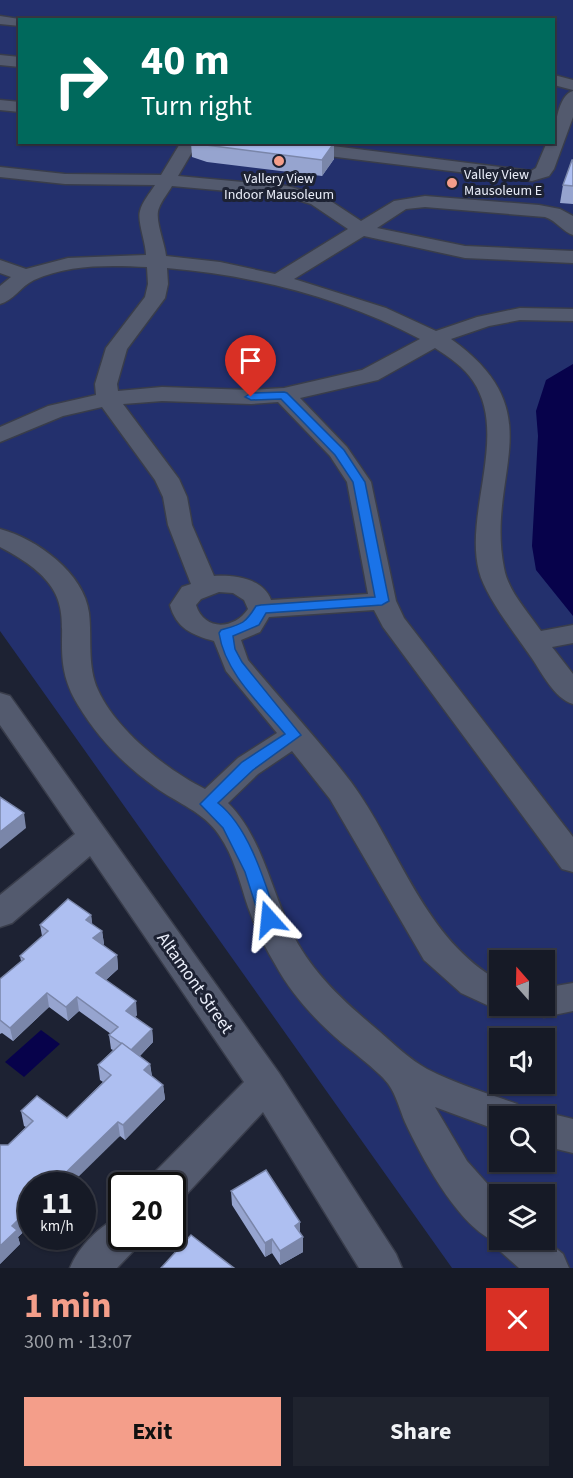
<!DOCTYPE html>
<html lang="en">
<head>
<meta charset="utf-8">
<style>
	body { margin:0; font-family:"Source Sans 3",sans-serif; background:#1f232e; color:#f1f3f6; height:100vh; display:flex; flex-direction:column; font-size:22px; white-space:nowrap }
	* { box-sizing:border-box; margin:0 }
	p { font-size:20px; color:#9ea1a7 }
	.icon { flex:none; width:33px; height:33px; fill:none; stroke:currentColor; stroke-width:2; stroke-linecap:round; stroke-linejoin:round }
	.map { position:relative; height:1268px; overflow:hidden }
	.side { display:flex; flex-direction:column; background:#161a26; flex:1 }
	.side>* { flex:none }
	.top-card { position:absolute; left:18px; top:18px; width:537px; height:126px; border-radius:0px; box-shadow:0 2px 4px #0004,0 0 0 2px #353843; background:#00695c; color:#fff; overflow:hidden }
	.needle { width:39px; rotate:340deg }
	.controls { position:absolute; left:489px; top:950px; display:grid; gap:12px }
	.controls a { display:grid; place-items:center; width:66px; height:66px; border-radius:0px; background:#161a26; box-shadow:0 2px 4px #0004,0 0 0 2px #353843; font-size:30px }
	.speed { position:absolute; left:18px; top:1172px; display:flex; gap:12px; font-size:30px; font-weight:700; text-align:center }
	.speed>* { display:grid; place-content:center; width:78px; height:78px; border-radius:50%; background:#161a26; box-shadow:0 2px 4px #0004,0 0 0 2px #353843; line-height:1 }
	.speed small { font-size:15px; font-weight:400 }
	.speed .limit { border:3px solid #111; border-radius:9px; background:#fff; color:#111 }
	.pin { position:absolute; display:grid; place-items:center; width:51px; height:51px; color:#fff; margin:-62px -26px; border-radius:50% 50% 50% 0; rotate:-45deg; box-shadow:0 0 6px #0007 }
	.pin .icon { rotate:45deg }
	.me { position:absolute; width:66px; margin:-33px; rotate:342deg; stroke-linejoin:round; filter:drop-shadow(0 0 4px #0008) }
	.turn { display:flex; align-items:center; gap:21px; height:126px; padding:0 24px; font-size:27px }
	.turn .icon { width:78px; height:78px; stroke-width:2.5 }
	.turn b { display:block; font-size:42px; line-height:51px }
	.round { display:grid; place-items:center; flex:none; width:63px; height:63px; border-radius:0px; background:#1f232e }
	.headline { display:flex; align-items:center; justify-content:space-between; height:102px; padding:0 24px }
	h1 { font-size:36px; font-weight:700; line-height:45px; color:#f49e8a }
	.primary-button { display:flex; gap:12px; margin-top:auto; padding:12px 24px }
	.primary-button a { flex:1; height:69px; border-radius:0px; background:#f49e8a; color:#111; font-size:24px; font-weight:700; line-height:69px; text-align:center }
	.primary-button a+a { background:#1f232e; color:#f1f3f6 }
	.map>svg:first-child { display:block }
</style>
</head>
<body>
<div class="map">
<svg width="573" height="1268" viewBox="0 0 573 1268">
	<rect width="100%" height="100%" fill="#1d2233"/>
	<path fill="#23306d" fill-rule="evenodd" d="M0,0H573V1268H452L0,631ZM20,20H554V142H20ZM500,960H544V1005H500ZM500,1038H544V1083H500ZM500,1116H544V1161H500ZM500,1194H544V1239H500Z"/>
	<g fill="#07024b">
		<path d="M573,364V616L536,570L532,546L538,436L536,411L546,380Z"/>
		<path d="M41,1030L60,1044L24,1077L5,1062Z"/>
	</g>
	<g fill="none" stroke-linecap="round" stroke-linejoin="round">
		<g stroke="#393d4b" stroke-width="3">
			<g id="minor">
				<path d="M0,16L26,20H20V26L0,24Z"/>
				<path d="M0,55L20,57V67L0,65Z"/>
				<path d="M554,75L573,80V90L554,85Z"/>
				<path d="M573,91V117L554,169L549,176L532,181L255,147L247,142H301L531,171L536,168L547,142H554C554,129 558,95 573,91Z"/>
				<path d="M0,100L20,102V112L0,110Z"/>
				<path d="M181,142H198L178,176L287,186L323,196L361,221L394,201L425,196L539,205L560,209L573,216V235C563,232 557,221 545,217L425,207L406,209L377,228L465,246L573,251V263L465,258L364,236L294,279L386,308L436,331L477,317L520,308L573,309V321L520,320L489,326L451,339C555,413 485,473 504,568C508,591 528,612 541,631L573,625V643L552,647L573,674V704C554,698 542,673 531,657C516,635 485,596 479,571C464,512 509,434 473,381C464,367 449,357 435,348L378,380L300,398L347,447L371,482L396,601L404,618L573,837V872L562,869L383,627L374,610L269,617L260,632L241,640L248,660C282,701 319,740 351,782C399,847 425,941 500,981V1005H513L512,1007L500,1011L461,993L424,960L330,799L292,751L258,774L228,803C260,835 269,881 287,922C307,969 342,1000 380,1032C396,1046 409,1059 427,1069C456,1084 487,1093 517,1104L522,1116H500V1131L435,1107L467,1161L500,1198V1239H544L563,1254L569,1268H519L501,1252L497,1242C459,1228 422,1158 405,1122C400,1110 396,1095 389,1085C383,1075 352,1051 342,1043C315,1020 292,995 275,964C264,946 255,926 248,907C240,883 234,856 219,835C204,812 177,803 155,787C124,765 98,738 78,705C36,637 103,600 0,547V529C37,539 84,573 89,613C92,639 87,666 98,690C116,730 167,770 205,789L238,758L277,733L226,671L214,641C192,635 176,628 170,605L182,587L191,584L168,525L163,497L155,480L102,407L63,416L0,442V427L48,406L96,395L95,384L106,348L145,297L148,284L147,267C111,265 68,264 34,280C21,286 13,301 0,304V286L11,277L0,273V260L26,269L68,258L146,255C146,243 137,221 140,211C142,202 150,193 155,185L65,184L0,177V167L65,174L161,175ZM172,186L285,196L311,204L348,229L275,274L220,262L166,256C165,243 154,219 159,208C162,200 168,193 172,186ZM167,268C252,275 344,298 420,339L362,370L284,388L251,390L162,387L118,391L117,384L127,349L165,298L168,284ZM162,401L251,404L278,402L330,456L347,482L368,594L271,600C263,578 234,575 214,576L192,525L187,497L179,479L123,404ZM219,592L233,593L244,600L248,609C234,630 204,631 196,605L201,599Z"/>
				<path d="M0,693L10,696L279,1073L396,1254L402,1268H359L263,1112L183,1198L172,1201V1185H150L155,1172L244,1082L90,856L12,923L0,927V895L75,834L0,725Z"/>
				<path d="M573,983V1011L544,1017L532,1013L528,1005H544V988Z"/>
				<path d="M544,1112L573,1119V1153L544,1146V1116H534Z"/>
				<path d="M122,1216V1236H141L136,1248L117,1268H70C79,1246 100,1225 122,1216Z"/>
			</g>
		</g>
		<use href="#minor" fill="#535a6e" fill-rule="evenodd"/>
	</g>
	<g fill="#96a4cf">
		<path d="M191,142H330L334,159L322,176L207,162L192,157Z"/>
		<path d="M573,160V204L560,203L563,185Z"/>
		<path d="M91,915L92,924L102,931L104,944L103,945L117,955L118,969L106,980L137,1015L135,1017L152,1029L153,1042L140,1056L150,1064L152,1076L163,1085L165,1099L125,1140L120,1136L32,1185V1224L18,1237L20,1244L0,1264L8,1145L26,1127L24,1126L21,1111L67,1118L103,1082L100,1080L98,1065L113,1050L111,1049L109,1035L111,1034L79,1011L68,1021L49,1007L13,1041L2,1033L0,1034V979L21,961L20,956L42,936L40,925Z"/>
		<path d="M231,1191L300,1222V1234L303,1237V1252L280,1265L272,1253L265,1257L232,1205Z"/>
	</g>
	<g fill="#7a86a9">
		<path d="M334,143V159L322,176V160Z"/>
		<path d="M24,813L26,828L0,849V832Z"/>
		<path d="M91,915L93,929L86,920Z"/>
		<path d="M102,931L104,944L95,952L93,938Z"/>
		<path d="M117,955L118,969L98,987L96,973Z"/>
		<path d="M47,993L49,1007L13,1041L10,1028Z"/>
		<path d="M77,997L79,1011L68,1021L66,1007Z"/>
		<path d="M136,1001L137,1015L128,1024L126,1011Z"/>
		<path d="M152,1029L153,1042L132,1064L131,1050Z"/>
		<path d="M150,1064L152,1079L144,1070Z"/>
		<path d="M163,1085L165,1099L125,1140L123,1125Z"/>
		<path d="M118,1122L120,1136L70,1185H53Z"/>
		<path d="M32,1206V1224L18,1237L20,1244L0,1264V1246L12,1226Z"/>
		<path d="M300,1222V1236L295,1226Z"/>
		<path d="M303,1237V1252L280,1265V1251Z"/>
		<path d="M272,1239V1253L265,1257V1243Z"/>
	</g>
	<g fill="#aebff1" stroke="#7a86a9" stroke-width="1.5">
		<path d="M197,142H330L334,143L322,160L206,145Z"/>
		<path d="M572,160H573V186L563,185Z"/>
		<path d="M0,797L24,813L0,832Z"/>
		<path d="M68,899L91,915L86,920L102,931L93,938L117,955L96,973L136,1001L126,1011L152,1029L131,1050L109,1035L118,1027L77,997L66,1007L47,993L10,1028L0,1020V979L24,959L20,956L48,931L40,925Z"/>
		<path d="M122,1043L150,1064L144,1070L163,1085L123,1125L118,1122L53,1185H32V1206L12,1226L17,1230L0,1246V1145H8L33,1121L21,1111L37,1096L67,1118L111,1075L98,1065Z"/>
		<path d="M266,1170L300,1222L295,1226L303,1237L280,1251L272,1239L265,1243L231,1191Z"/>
		<path d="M191,1235L234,1268H161Z"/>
	</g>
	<path fill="#1a73e8" stroke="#114b97" stroke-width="1.5" d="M284,392L287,393L344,450L365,482L389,601L382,605L266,613L259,625L233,636L235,649L242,662L301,735L253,770L218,803C249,827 265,882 277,919L275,923L269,925L263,923L260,919L245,872L223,828L200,804L242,762L285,734C260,704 225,673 219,633L221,630C242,624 245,624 256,606L261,605L375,597L353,482L335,455L281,399L251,400L245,397L251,393Z"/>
	<g fill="#f49e8a" stroke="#1d2233" stroke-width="2">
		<circle cx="279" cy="161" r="6"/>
		<circle cx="452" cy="183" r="6"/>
	</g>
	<g text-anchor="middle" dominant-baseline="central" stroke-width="6" stroke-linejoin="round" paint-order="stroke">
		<g font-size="14" fill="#e9edf9" stroke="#1d2233" text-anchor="start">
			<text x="464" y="175">Valley View<tspan x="464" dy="16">Mausoleum E</tspan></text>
			<text x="279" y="179" text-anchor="middle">Vallery View<tspan x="279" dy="16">Indoor Mausoleum</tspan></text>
		</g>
		<g font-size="18" fill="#e9edf9" stroke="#1d2233">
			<text transform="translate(195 983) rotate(55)">Altamont Street</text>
		</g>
	</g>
</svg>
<div class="controls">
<a><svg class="needle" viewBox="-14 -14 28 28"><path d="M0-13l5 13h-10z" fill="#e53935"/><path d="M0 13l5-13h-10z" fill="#9ea1a7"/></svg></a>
<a><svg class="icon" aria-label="sound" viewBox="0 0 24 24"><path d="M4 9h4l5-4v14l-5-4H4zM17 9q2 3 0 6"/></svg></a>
<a><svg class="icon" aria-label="search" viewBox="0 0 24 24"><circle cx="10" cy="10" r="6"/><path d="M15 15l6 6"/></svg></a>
<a><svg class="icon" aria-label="layers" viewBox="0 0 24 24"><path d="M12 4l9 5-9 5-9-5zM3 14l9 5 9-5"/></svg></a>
</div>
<div class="speed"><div>11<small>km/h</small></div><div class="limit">20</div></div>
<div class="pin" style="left:251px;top:397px;background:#d93025"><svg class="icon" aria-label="arrive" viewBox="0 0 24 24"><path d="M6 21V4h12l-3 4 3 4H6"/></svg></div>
<svg class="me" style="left:269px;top:919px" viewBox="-20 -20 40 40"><path d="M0-17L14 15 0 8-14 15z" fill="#1a73e8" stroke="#fff" stroke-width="4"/></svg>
<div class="top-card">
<div class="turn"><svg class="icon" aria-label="right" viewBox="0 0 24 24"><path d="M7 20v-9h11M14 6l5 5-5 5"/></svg><div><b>40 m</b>Turn right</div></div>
</div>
</div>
<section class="side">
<div class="headline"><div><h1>1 min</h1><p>300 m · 13:07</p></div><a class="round" style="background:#d93025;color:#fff"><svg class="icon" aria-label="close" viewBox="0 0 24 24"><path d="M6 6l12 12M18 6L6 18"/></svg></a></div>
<div class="primary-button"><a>Exit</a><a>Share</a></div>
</section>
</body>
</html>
